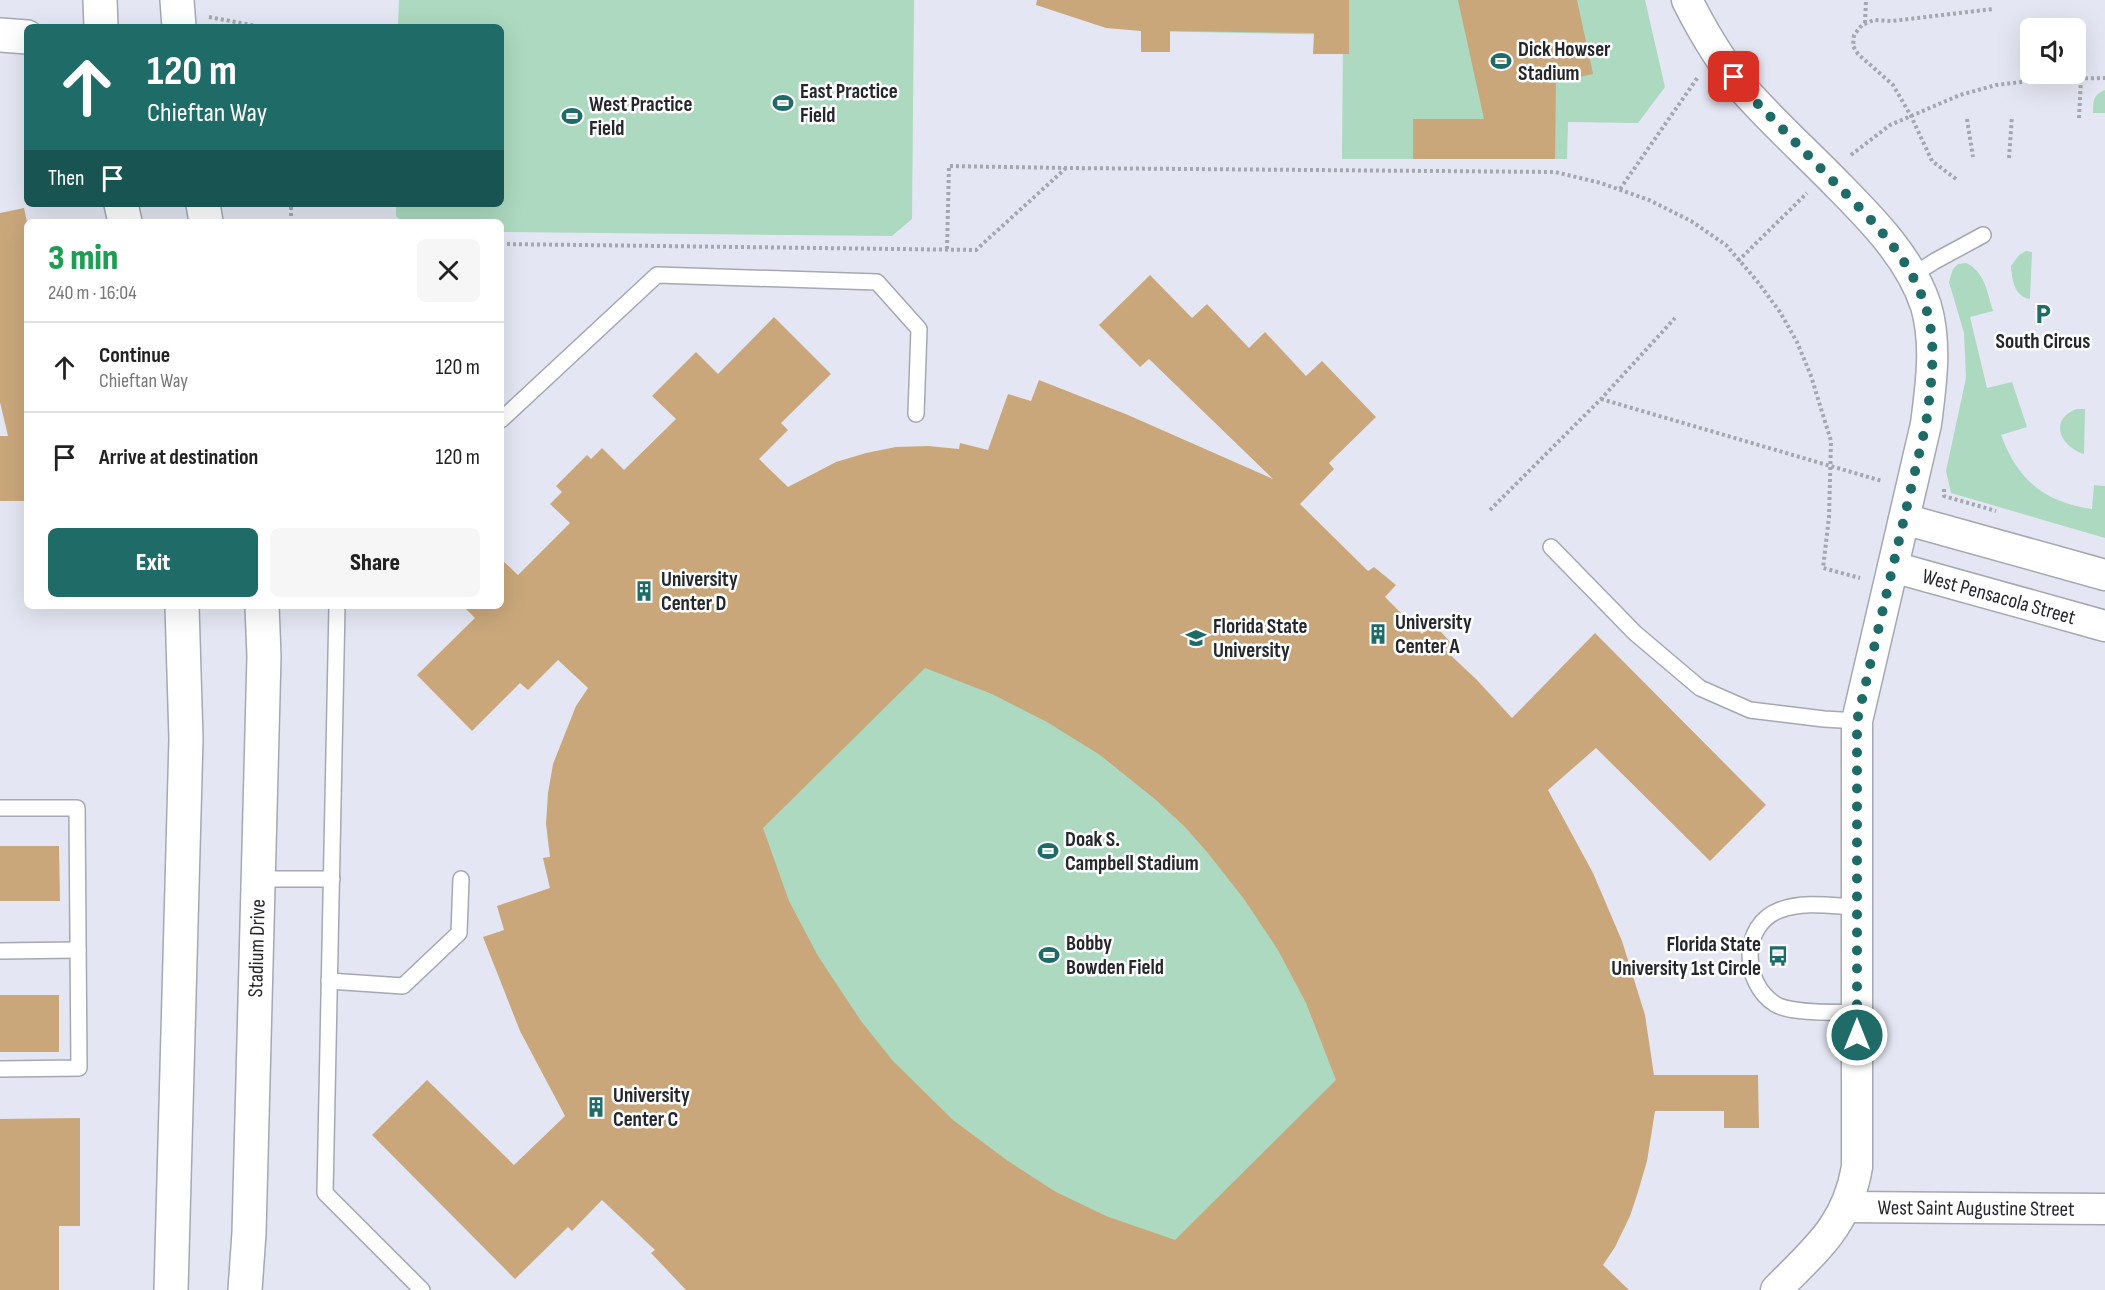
<!DOCTYPE html>
<html lang="en">
<head>
<meta charset="utf-8">
<style>
	body { margin:0; font-family:"Sofia Sans Condensed",sans-serif; background:#f6f6f6; color:#222; height:100vh; display:flex; flex-direction:column; font-size:22px; white-space:nowrap }
	* { box-sizing:border-box; margin:0 }
	p { font-size:20px; color:#767676 }
	.icon { flex:none; width:33px; height:33px; fill:none; stroke:currentColor; stroke-width:2; stroke-linecap:round; stroke-linejoin:round }
	.map { position:relative; flex:1; overflow:hidden }
	.side { position:absolute; left:24px; top:219px; width:480px; height:390px; display:flex; flex-direction:column; background:#fff; border-radius:9px; box-shadow:0 6px 24px #0002 }
	.side>* { flex:none }
	.banner { position:absolute; left:24px; top:24px; width:480px; height:183px; border-radius:9px; box-shadow:0 6px 24px #0002; background:#1f6b67; color:#fff; overflow:hidden }
	.fabs { position:absolute; left:2020px; top:18px; display:grid; gap:12px }
	.fabs a { display:grid; place-items:center; width:66px; height:66px; border-radius:9px; background:#fff; box-shadow:0 6px 24px #0002; font-size:30px }
	.pin { position:absolute; display:grid; place-items:center; width:51px; height:51px; color:#fff; margin:-26px; border-radius:12px; box-shadow:0 3px 9px #0006 }
	.me { position:absolute; width:66px; margin:-33px; rotate:0deg; stroke-linejoin:round; filter:drop-shadow(0 0 4px #0008) }
	.turn { display:flex; align-items:center; gap:21px; height:126px; padding:0 24px; font-size:27px }
	.turn .icon { width:78px; height:78px; stroke-width:2.5 }
	.turn b { display:block; font-size:42px; line-height:51px }
	.then { display:flex; align-items:center; height:57px; padding:0 24px; background:#0003; gap:12px; font-size:22px }
	.round { display:grid; place-items:center; flex:none; width:63px; height:63px; border-radius:9px; background:#f6f6f6 }
	.head { display:flex; align-items:center; justify-content:space-between; height:102px; padding:0 24px }
	h1 { font-size:36px; font-weight:800; line-height:45px; color:#1e9e55 }
	.action { display:flex; gap:12px; margin-top:auto; padding:12px 24px }
	.action a { flex:1; height:69px; border-radius:9px; background:#1f6b67; color:#fff; font-size:24px; font-weight:800; line-height:69px; text-align:center }
	.action a+a { background:#f6f6f6; color:#222 }
	ul { padding:0; list-style:none }
	li { display:flex; align-items:center; gap:18px; height:90px; padding:0 24px; border-top:2px solid #e0e0e0 }
	li div { flex:1 }
	li b { display:block; font-size:22px }
	li em { font-style:normal }
	.map>svg:first-child { display:block }
</style>
</head>
<body>
<div class="map">
<svg width="2105" height="1290" viewBox="0 0 2105 1290">
	<rect width="100%" height="100%" fill="#e4e7f3"/>
	<g fill="#acd9bf">
		<path d="M399,0H914L912,219L892,236L501,232V222H402L396,216V204H501V27H398Z"/>
		<path d="M1045,0H1645L1665,87L1638,123L1568,122L1567,159H1342L1343,35L1141,31Z"/>
		<path d="M2105,90V113H2093C2093,101 2093,95 2105,90Z"/>
		<path d="M2026,251L2032,252L2030,299C2014,297 2012,279 2011,266L2019,255Z"/>
		<path d="M1966,263C1985,272 1987,292 1993,311L1970,317L1987,388L2012,382L2027,427L2001,435C2018,481 2045,502 2092,509L2094,485L2105,486V538L1951,493L1946,471L1966,378L1964,333L1949,282L1953,269L1958,264Z"/>
		<path d="M2077,409H2085L2084,454C2060,447 2048,419 2077,409Z"/>
		<path d="M924,532L1560,1237L782,1290L550,888L543,858L634,845Z"/>
	</g>
	<g fill="#caa77b" fill-rule="evenodd">
		<path d="M1037,0H1349V54H1313L1314,33L1170,31V52H1141V31L1106,28L1036,5Z"/>
		<path d="M1458,0H1577L1593,74L1556,82L1555,159H1413V119H1484Z"/>
		<path d="M24,208L27,222V501H0V436H8L0,402V213Z"/>
		<path d="M1150,275L1192,318L1207,304L1249,348L1265,332L1306,376L1322,361L1376,417L1329,463L1334,469L1300,504L1368,571L1374,567L1396,585L1385,597L1422,634L1432,622L1451,643L1445,650L1476,679L1512,718L1595,633L1766,805L1710,861L1596,748L1548,790L1593,873L1622,941L1645,1015L1654,1075H1758L1759,1128H1724V1111H1655L1647,1161L1638,1192L1630,1216L1615,1247L1603,1265L1629,1290H686L651,1253L655,1250L602,1200L572,1231L568,1227L515,1279L372,1135L427,1080L514,1165L565,1116L520,1031L483,937L504,930L497,906L550,888L543,858L550,857L546,824L548,793L553,764L576,706L588,688L558,660L528,690L520,683L472,731L417,675L475,618L463,606H501V559L518,575L570,523L550,504L562,492L556,486L587,455L591,459L602,448L624,470L676,419L652,396L696,352L718,374L774,317L831,374L781,423L788,430L759,459L788,487L836,462L866,453L896,447L928,446L959,449L960,443L988,450L1008,394L1031,401L1039,380L1128,415L1273,479L1149,359L1140,367L1099,325ZM925,668L992,694L1047,722L1100,755L1156,800L1185,827L1207,852L1244,899L1278,950L1306,1003L1336,1080L1175,1240L1106,1216L1056,1192L1008,1161L953,1120L893,1061L861,1021L818,956L789,901L763,828Z"/>
		<path d="M0,846H59L60,901H0Z"/>
		<rect x="0" y="995" width="59" height="57"/>
		<path d="M80,1118V1226H59V1290H0V1119Z"/>
	</g>
	<g fill="none" stroke-linecap="round" stroke-linejoin="round">
		<g stroke="#a5a8b3" stroke-width="18">
			<g id="service">
				<path d="M1913,275L1935,261L1983,235"/>
				<path d="M501,420L657,275L877,282L919,329L916,414"/>
				<path d="M1551,547L1635,633L1700,688L1750,710L1824,719L1857,721"/>
				<path d="M337,606L325,1193L422,1290"/>
				<path d="M0,808H77L79,1068L0,1069"/>
				<path d="M260,879H332"/>
				<path d="M0,951L78,950"/>
				<path d="M329,981L403,986L459,933L461,879"/>
				<path d="M1857,1013C1838,1012 1790,1014 1775,1004C1742,983 1740,925 1780,910C1804,901 1832,906 1857,907"/>
			</g>
		</g>
		<g stroke="#a5a8b3" stroke-width="33">
			<g id="minor">
				<path d="M1687,0C1704,34 1721,63 1746,92C1772,121 1801,148 1829,176C1866,214 1909,254 1926,306C1937,344 1931,385 1926,424L1857,721V1167C1847,1226 1815,1250 1776,1290"/>
				<path d="M1904,519L2105,575"/>
				<path id="s1" d="M1893,567L2105,626"/>
				<path id="s2" d="M1847,1207L2105,1209"/>
			</g>
		</g>
		<g stroke="#a5a8b3" stroke-width="36">
			<g id="secondary">
				<path d="M100,0L101,27"/>
				<path d="M177,0L179,27"/>
				<path d="M0,35L27,37"/>
				<path d="M121,204L125,222"/>
				<path d="M203,204L206,222"/>
				<path d="M171,1290L186,739L182,606"/>
				<path id="s3" d="M245,1290L249,1233L264,656L262,606"/>
			</g>
		</g>
		<g stroke="#a4a6b0" stroke-width="4" stroke-dasharray="3 3" stroke-linecap="butt">
			<path d="M209,17L262,27"/>
			<path d="M1865,23L1866,0"/>
			<path d="M2079,118L2081,78"/>
			<path d="M1967,119L1973,157"/>
			<path d="M1851,155L1890,125L1960,95L1996,85L2047,79L2105,78"/>
			<path d="M2009,158L2012,116"/>
			<path d="M1956,179L1932,161L1911,116L1893,85L1858,54L1853,46L1854,35L1862,25L1874,20L1892,21L1993,9"/>
			<path d="M1620,189L1698,77"/>
			<path d="M291,222V204"/>
			<path d="M501,244L976,250L1066,168"/>
			<path d="M947,249L949,166L1066,168L1555,172L1601,183L1649,200L1691,221L1726,245L1757,281L1780,312L1797,342L1811,376L1831,441L1829,517L1823,568L1860,578"/>
			<path d="M1738,261L1807,193"/>
			<path d="M1601,399L1882,481"/>
			<path d="M1944,489V496L1996,511"/>
			<path d="M1490,510L1601,399L1675,318"/>
		</g>
		<use href="#service" stroke="#fff" stroke-width="15"/>
		<use href="#minor" stroke="#fff" stroke-width="30"/>
		<use href="#secondary" stroke="#fff" stroke-width="33"/>
	</g>
	<g fill="none" stroke-linecap="round" stroke-linejoin="round">
		<path stroke="#1f6b67" stroke-width="10" stroke-dasharray="0 18" d="M1734,77L1747,93C1774,120 1800,147 1827,175C1865,213 1908,253 1925,305C1938,343 1931,385 1926,424L1857,721V1035"/>
	</g>
	<defs>
		<g id="stadium-bare" transform="scale(1.62)"><path d="M0-5a6.5 5 0 1 0 0 10a6.5 5 0 1 0 0-10ZM-3.5-1.8h7v3.6h-7Z" fill="#1f6b67" stroke="#fff" stroke-width="2.5" paint-order="stroke"/></g>
		<g id="parking-bare" transform="scale(1.62)"><path d="M-3.5-5.5H1a3.5 3.5 0 0 1 0 7H-1V5.5H-3.5ZM-1-3.4V-.6H.8a1.4 1.4 0 0 0 0-2.8Z" fill="#1f6b67" stroke="#fff" stroke-width="2.5" paint-order="stroke"/></g>
		<g id="building-bare" transform="scale(1.62)"><path d="M-4-6H4V6H1V3H-1V6H-4ZM-2.5-4.3h1.7v1.8h-1.7ZM.8-4.3h1.7v1.8H.8ZM-2.5-1h1.7V.8h-1.7ZM.8-1h1.7V.8H.8Z" fill="#1f6b67" stroke="#fff" stroke-width="2.5" paint-order="stroke"/></g>
		<g id="university-bare" transform="scale(1.62)"><path d="M0-5L7-2L0 1L-7-2ZM-4 1L0 2.5L4 1V4Q0 6-4 4Z" fill="#1f6b67" stroke="#fff" stroke-width="2.5" paint-order="stroke"/></g>
		<g id="bus-bare" transform="scale(1.62)"><path d="M-5-6H5V4H4V6H2V4H-2V6H-4V4H-5ZM-3.5-4V0h7V-4ZM-3.5 1.2v1.5H-2V1.2ZM2 1.2v1.5H3.5V1.2Z" fill="#1f6b67" stroke="#fff" stroke-width="2.5" paint-order="stroke"/></g>
	</defs>
	<g fill-rule="evenodd">
		<use href="#stadium-bare" x="1501" y="61"/>
		<use href="#stadium-bare" x="783" y="103"/>
		<use href="#stadium-bare" x="572" y="116"/>
		<use href="#parking-bare" x="2043" y="314"/>
		<use href="#building-bare" x="644" y="591"/>
		<use href="#building-bare" x="1378" y="634"/>
		<use href="#university-bare" x="1196" y="638"/>
		<use href="#stadium-bare" x="1048" y="851"/>
		<use href="#stadium-bare" x="1049" y="955"/>
		<use href="#bus-bare" x="1778" y="956"/>
		<use href="#building-bare" x="596" y="1107"/>
	</g>
	<g text-anchor="middle" dominant-baseline="central" stroke-width="5" stroke-linejoin="round" paint-order="stroke">
		<g font-size="21" font-weight="bold" fill="#25272b" stroke="#fff" text-anchor="start">
			<text x="1518" y="49">Dick Howser<tspan x="1518" dy="24">Stadium</tspan></text>
			<text x="800" y="91">East Practice<tspan x="800" dy="24">Field</tspan></text>
			<text x="589" y="104">West Practice<tspan x="589" dy="24">Field</tspan></text>
			<text x="2043" y="341" text-anchor="middle">South Circus</text>
			<text x="661" y="579">University<tspan x="661" dy="24">Center D</tspan></text>
			<text x="1395" y="622">University<tspan x="1395" dy="24">Center A</tspan></text>
			<text x="1213" y="626">Florida State<tspan x="1213" dy="24">University</tspan></text>
			<text x="1065" y="839">Doak S.<tspan x="1065" dy="24">Campbell Stadium</tspan></text>
			<text x="1066" y="943">Bobby<tspan x="1066" dy="24">Bowden Field</tspan></text>
			<text x="1761" y="944" text-anchor="end">Florida State<tspan x="1761" dy="24">University 1st Circle</tspan></text>
			<text x="613" y="1095">University<tspan x="613" dy="24">Center C</tspan></text>
		</g>
		<g font-size="21" fill="#25272b" stroke="#fff">
			<text stroke="none"><textPath href="#s1" startOffset="110">West Pensacola Street</textPath></text>
			<text stroke="none"><textPath href="#s3" startOffset="342">Stadium Drive</textPath></text>
			<text stroke="none"><textPath href="#s2" startOffset="129">West Saint Augustine Street</textPath></text>
		</g>
	</g>
</svg>
<div class="fabs">
<a><svg class="icon" aria-label="sound" viewBox="0 0 24 24"><path d="M4 9h4l5-4v14l-5-4H4zM17 9q2 3 0 6"/></svg></a>
</div>
<div class="pin" style="left:1734px;top:77px;background:#d93025"><svg class="icon" aria-label="arrive" viewBox="0 0 24 24"><path d="M6 21V4h12l-3 4 3 4H6"/></svg></div>
<svg class="me" style="left:1857px;top:1035px" viewBox="-20 -20 40 40"><circle r="17" fill="#1f6b67" stroke="#fff" stroke-width="3"/><path d="M0-11L8 9 0 5-8 9z" fill="#fff"/></svg>
<div class="banner">
<div class="turn"><svg class="icon" aria-label="ahead" viewBox="0 0 24 24"><path d="M12 20V5M6 11l6-6 6 6"/></svg><div><b>120 m</b>Chieftan Way</div></div>
<div class="then">Then<svg class="icon" aria-label="arrive" viewBox="0 0 24 24"><path d="M6 21V4h12l-3 4 3 4H6"/></svg></div>
</div>
<section class="side">
<div class="head"><div><h1>3 min</h1><p>240 m · 16:04</p></div><a class="round"><svg class="icon" aria-label="close" viewBox="0 0 24 24"><path d="M6 6l12 12M18 6L6 18"/></svg></a></div>
<ul>
<li><svg class="icon" aria-label="ahead" viewBox="0 0 24 24"><path d="M12 20V5M6 11l6-6 6 6"/></svg><div><b>Continue</b><p>Chieftan Way</p></div><em>120 m</em></li>
<li><svg class="icon" aria-label="arrive" viewBox="0 0 24 24"><path d="M6 21V4h12l-3 4 3 4H6"/></svg><div><b>Arrive at destination</b></div><em>120 m</em></li>
</ul>
<div class="action"><a>Exit</a><a>Share</a></div>
</section>
</div>
</body>
</html>
